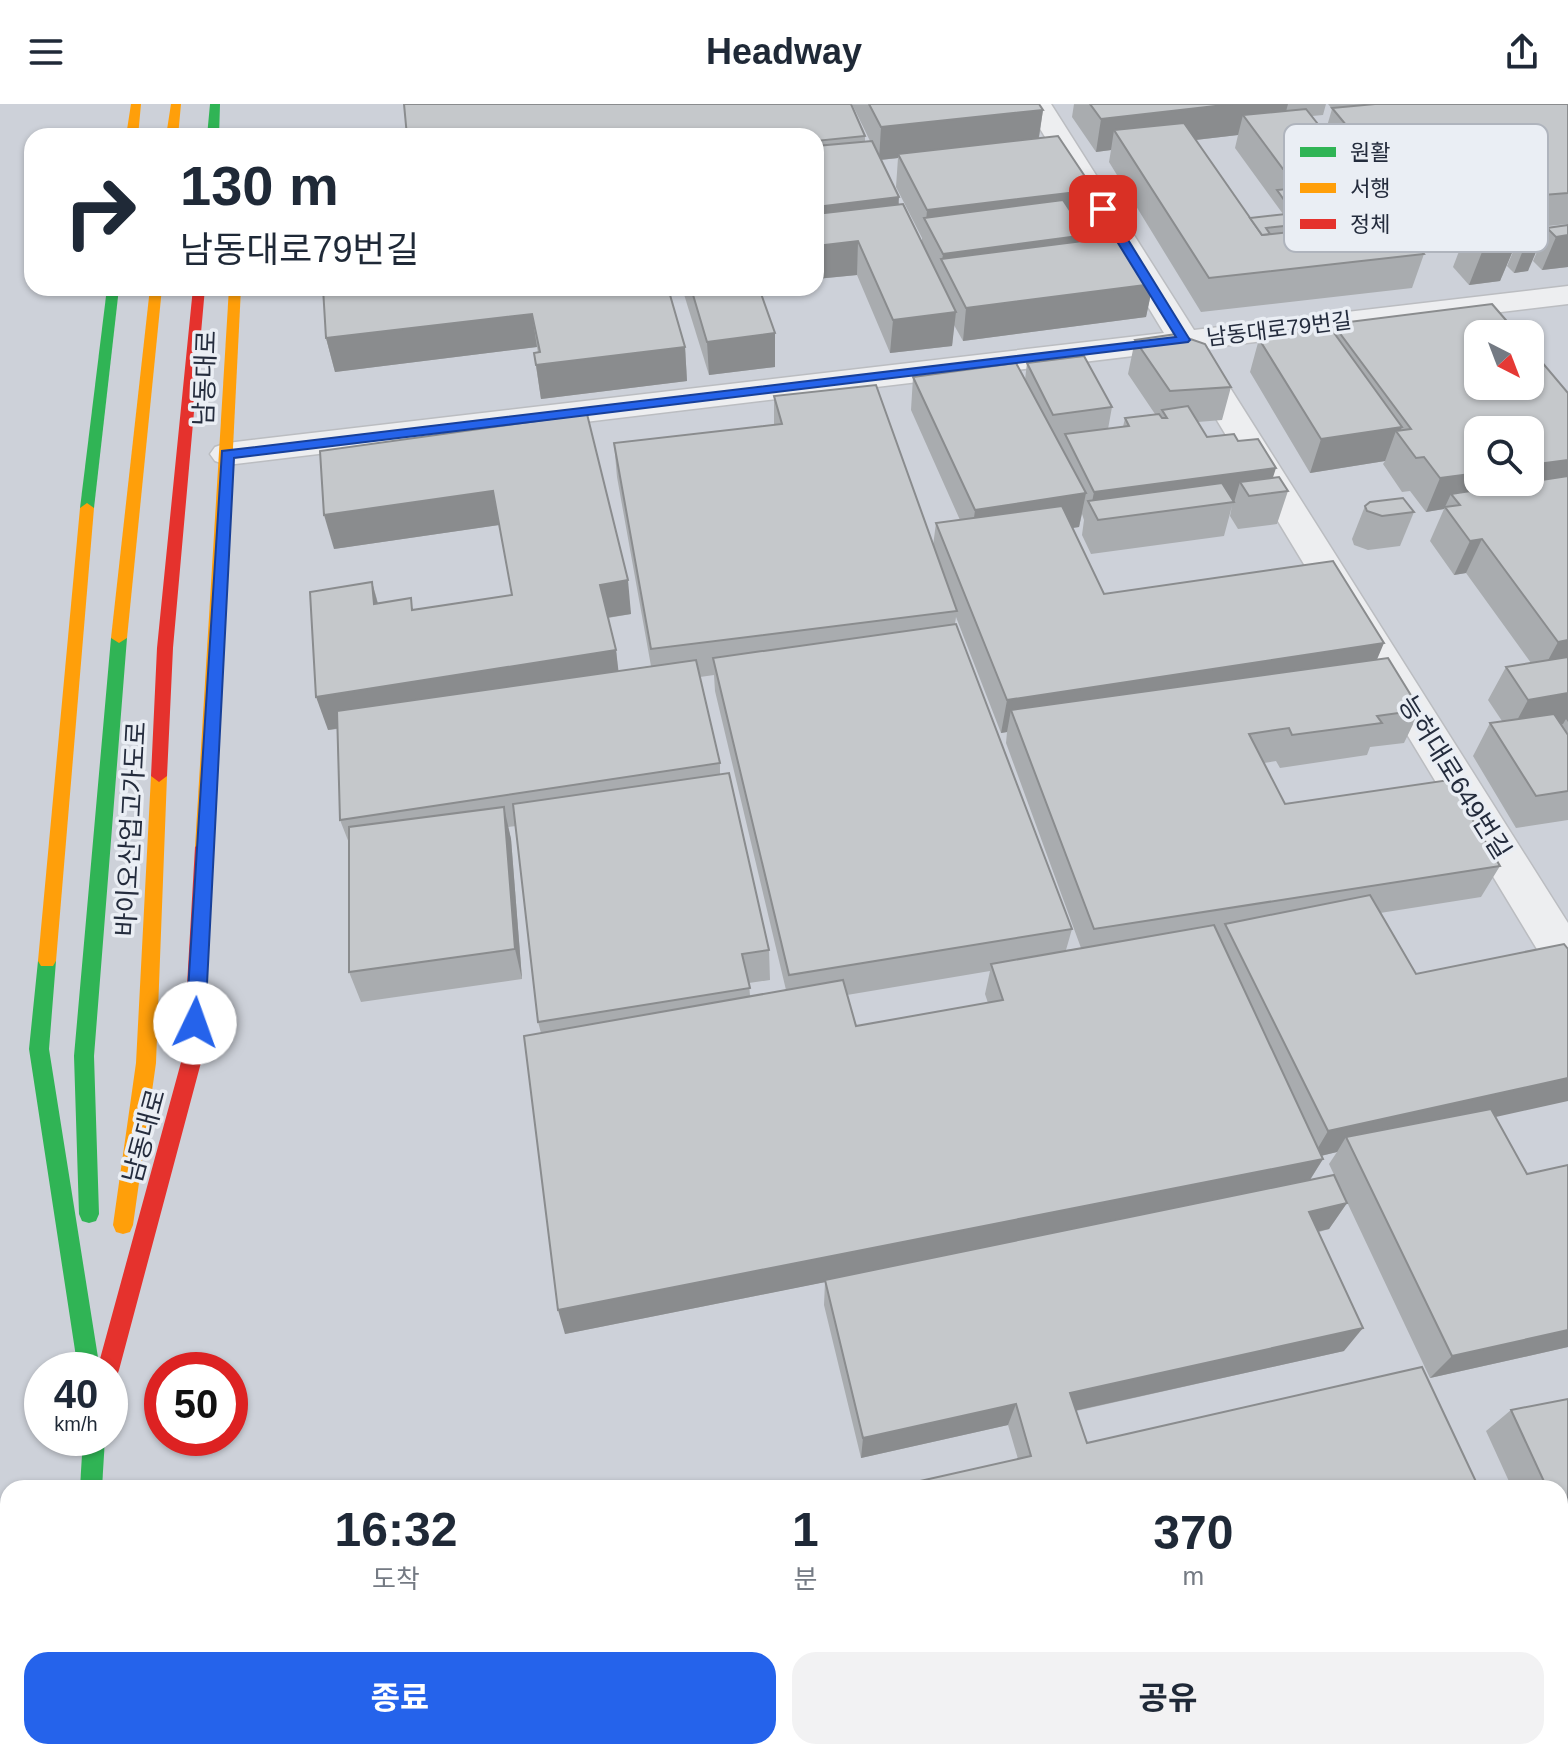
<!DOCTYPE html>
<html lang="ko">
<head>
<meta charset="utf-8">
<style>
	body { margin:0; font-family:Arial,"Noto Sans KR",sans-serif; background:#f2f2f3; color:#1f2937; height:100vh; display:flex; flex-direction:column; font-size:30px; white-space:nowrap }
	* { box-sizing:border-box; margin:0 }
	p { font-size:26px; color:#747a83 }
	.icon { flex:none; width:44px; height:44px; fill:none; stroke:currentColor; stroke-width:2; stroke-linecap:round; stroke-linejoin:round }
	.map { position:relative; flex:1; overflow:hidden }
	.drawer { position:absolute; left:0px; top:1376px; width:1568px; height:280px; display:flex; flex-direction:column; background:#fff; border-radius:24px 24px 0 0; box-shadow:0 2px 6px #0004 }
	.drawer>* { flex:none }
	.banner { position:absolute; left:24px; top:24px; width:800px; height:168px; border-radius:24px; box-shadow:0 2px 6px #0004; background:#fff; color:#1f2937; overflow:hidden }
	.needle { width:52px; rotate:138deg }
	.fabs { position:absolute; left:1464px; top:216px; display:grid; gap:16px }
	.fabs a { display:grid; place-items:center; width:80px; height:80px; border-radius:16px; background:#fff; box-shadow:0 2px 6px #0004; font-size:40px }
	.speed { position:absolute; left:24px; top:1248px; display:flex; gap:16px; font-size:40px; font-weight:700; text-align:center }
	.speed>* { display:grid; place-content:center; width:104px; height:104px; border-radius:50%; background:#fff; box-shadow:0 2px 6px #0004; line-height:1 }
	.speed small { font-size:20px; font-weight:400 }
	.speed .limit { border:12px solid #d22; background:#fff; color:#111 }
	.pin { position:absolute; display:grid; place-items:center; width:68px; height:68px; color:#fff; margin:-34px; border-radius:16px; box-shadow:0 4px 12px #0006 }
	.me { position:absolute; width:88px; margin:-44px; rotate:3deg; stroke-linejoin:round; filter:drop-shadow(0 0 6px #0008) }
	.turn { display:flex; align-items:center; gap:28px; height:168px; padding:0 24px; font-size:36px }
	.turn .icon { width:104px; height:104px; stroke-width:2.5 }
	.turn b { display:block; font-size:56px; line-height:68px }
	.eta { display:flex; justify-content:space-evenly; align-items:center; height:136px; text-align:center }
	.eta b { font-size:48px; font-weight:700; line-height:56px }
	.button { display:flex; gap:16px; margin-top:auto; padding:16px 24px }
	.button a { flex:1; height:92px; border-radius:24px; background:#2563eb; color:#fff; font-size:32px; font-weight:700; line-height:92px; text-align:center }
	.button a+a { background:#f2f2f3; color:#1f2937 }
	header { display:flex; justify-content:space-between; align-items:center; height:104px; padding:0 24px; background:#fff; font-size:36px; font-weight:700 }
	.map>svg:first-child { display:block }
</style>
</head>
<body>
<header><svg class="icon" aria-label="menu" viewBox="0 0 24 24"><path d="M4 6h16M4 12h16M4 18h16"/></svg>Headway<svg class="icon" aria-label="share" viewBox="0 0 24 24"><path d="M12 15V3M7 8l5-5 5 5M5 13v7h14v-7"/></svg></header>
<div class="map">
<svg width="1568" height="1656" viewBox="0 0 1568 1656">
	<rect width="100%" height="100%" fill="#dee0e3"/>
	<path fill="#cdd1d9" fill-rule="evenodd" d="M0,0H1568V1656H0ZM32,32H816V184H32ZM1478,230H1530V282H1478ZM1478,326H1530V378H1478ZM42,1266H110V1334H42ZM162,1266H230V1334H162ZM8,1384H1560V1648H8Z"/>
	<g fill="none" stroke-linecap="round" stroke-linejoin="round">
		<g stroke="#bbbdc1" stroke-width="3">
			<path id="street" d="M1025,0H1051L1194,226L1568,182V200L1205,244L1568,819V875L1552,870L1175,247L227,361L215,357L210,350L215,343L227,339L1164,229Z"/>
		</g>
		<use href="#street" fill="#edeef0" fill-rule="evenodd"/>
		<g fill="#30b455" fill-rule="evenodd">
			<path d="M210,0H220L219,32H207Z"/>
			<path d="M107,184H119L94,404L87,409L80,404Z"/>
			<path d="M119,529L127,534L94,952L99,1110L96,1117L89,1119L82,1117L79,1110L74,952L111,534Z"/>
			<path d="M47,850L53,852L56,857L49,945L100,1266H78L29,945L38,857L41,852Z"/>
			<path d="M83,1334H105L102,1384H80Z"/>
			<path d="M60,1648H86L85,1656H59Z"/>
		</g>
		<g fill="#ff9f0a" fill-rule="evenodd">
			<path d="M131,0H141L138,32H126Z"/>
			<path d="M171,0H181L178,32H166Z"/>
			<path d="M150,184H162L127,534L119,539L111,534Z"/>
			<path d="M229,184H241L213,743L204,750L195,743Z"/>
			<path d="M87,399L94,404L56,857L53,862H41L38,857L80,404Z"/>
			<path d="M159,666L167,672L156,959L133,1121L130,1128L123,1130L116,1128L113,1121L136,959L151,672Z"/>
		</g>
		<g fill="#e5322d" fill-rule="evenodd">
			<path d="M193,184H205L173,544L167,672L159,678L151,672L157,544Z"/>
			<path d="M204,736L213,743L203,951L119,1266L116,1274L110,1276V1266H97L183,951L195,743Z"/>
		</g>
	</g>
	<g fill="#a9acaf" fill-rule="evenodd">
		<path d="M852,0H1039L1043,6L1039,34L1094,86L1088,119L1078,120L1086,131L1085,137L1153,180L1146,213L963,237L954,221L952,242L890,249L857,171L816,175V32H865V37H870ZM898,54L896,83L922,134V138L899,100L881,56Z"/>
		<path d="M1074,0H1326L1323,11L1312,12L1325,29L1332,5L1328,0H1568V163L1542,166L1533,157L1547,124L1568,121L1567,120L1529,124L1515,108L1293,132L1298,139L1424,150L1412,184L1201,208L1109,58L1111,46L1096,48L1072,13ZM1238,31L1235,44L1283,110L1250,114L1196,36ZM1346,66L1374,100L1352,103L1350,100L1352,93L1342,80Z"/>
		<path d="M1535,127L1528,167L1514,169L1507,162L1521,129Z"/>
		<path d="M1466,129L1514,144L1500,177L1469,181L1453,163Z"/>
		<path d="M323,184L685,243L687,277L541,295L534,249H538L537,243L335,268L326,234Z"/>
		<path d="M682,184H759L775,229V263L709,271Z"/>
		<path d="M1333,220L1568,289V716L1516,724L1473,652L1490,619L1502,617L1488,596L1506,563L1531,559L1466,469L1454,471L1430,437L1444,405L1426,408L1410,387L1402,388L1383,360L1385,357L1310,369L1250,268L1259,235L1332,225Z"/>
		<path d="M1135,236L1231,283L1222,316L1198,318L1207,333L1238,337L1273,374L1288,387L1277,420L1238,425L1230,412L1232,402L1224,432L1091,450L1082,431L1084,416L1082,410L1079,423L1072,424L1104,490L1377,555L1420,606L1404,639L1370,643L1367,651L1280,664L1276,657L1264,659L1285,700L1500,762L1481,793L1380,809L1527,1070L1568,1061V1243L1430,1274L1329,1060L1337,1048L1321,1052L1323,1055L1310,1076L1347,1099L1329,1125L1319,1128L1344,1247L1076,1307L1087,1339L1018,1355L1008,1321L861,1354L824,1201L825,1178L565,1230L541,929L538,918L516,722L508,723L511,735L522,875L361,898L349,868V739L340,716L337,625L328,626L372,478L378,499L414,506L512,491L499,421L334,445L587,310L631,510L608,514L616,546L618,567L651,562L617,373L614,339L774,321V292L933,442L936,419L960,416L911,306L913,273L1025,276L1027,259L1112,303L1108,325L1123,323L1125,314L1155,310L1128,270ZM956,513L1001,629L1007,628L1006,639L1081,844L1066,846L1072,825L955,520ZM714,571L715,587L786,886L750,892L749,879L770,876L769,846L720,670V659L700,573ZM990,867L985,890L988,899L856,922L847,891Z"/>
		<path d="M1365,402L1414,408L1400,442L1368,446L1354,441L1352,435Z"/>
		<path d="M1568,1295V1456L1560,1458V1384H1512L1486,1327L1511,1306Z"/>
	</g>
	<g fill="#8a8c8e">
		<path d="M1233,0H1288L1281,26L1243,11L1238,31L1126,44L1114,26L1111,46L1096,48L1101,15Z"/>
		<path d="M1043,6L1038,38L898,50V54L879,56L881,23Z"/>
		<path d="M1439,65L1428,98L1416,100L1424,74L1419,67Z"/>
		<path d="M1094,86L1088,119L936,138L926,118L927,106Z"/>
		<path d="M899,93L897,126L816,136V103Z"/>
		<path d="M1086,131L1080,165L942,157L943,150Z"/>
		<path d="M1568,131V163L1542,166L1556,133Z"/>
		<path d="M1542,134L1528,167L1514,169L1527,136Z"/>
		<path d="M858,137L857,171L816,175V142Z"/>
		<path d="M1514,144L1500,177L1469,181L1482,148Z"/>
		<path d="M1153,180L1146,213L963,237L966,204Z"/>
		<path d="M956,208L952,242L890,249L893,216Z"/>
		<path d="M532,210L537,243L335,268L326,234Z"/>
		<path d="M775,229V263L709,271L707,238Z"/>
		<path d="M685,243L687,277L541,295L536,261Z"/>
		<path d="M1402,323L1399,330L1396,327L1385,357L1310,369L1321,335Z"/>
		<path d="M1568,356V387L1460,401L1451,390L1444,405L1426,408L1440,374L1478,369V378H1530V361Z"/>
		<path d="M1276,364L1268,389L1240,378L1233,402L1234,398L1091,403L1094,388Z"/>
		<path d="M493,387L499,421L334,445L324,411Z"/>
		<path d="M1086,389L1079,423L971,439L975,406Z"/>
		<path d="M1482,435L1466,469L1454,471L1470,437Z"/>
		<path d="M628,476L631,510L605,514L600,481Z"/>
		<path d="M372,478L381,512L374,500Z"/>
		<path d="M1568,536V566L1540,571L1558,538Z"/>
		<path d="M1384,539L1370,572L1011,606L1007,628L1001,629L1007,596Z"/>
		<path d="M616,546L620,580L328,626L316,593Z"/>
		<path d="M1568,589V618L1566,615L1563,620L1510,629L1528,596Z"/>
		<path d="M504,703L511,735L522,875L515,845Z"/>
		<path d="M1568,974V997L1352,1045L1346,1033L1337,1048L1312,1054L1328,1027Z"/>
		<path d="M1323,1055L1306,1082L565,1230L558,1206Z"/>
		<path d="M1347,1099L1329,1125L1293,1133L1309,1108Z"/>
		<path d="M1363,1224L1344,1247L1060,1310L1070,1289Z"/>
		<path d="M1568,1226V1243L1430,1274L1452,1252Z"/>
		<path d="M1016,1300L1008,1321L861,1354L863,1334Z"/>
	</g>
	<g fill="#c5c8cb" stroke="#8a8c8e" stroke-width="2" fill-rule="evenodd">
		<path d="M404,0H851L865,32L816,37V32H407Z"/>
		<path d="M869,0H1039L1043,6L881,23Z"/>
		<path d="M1090,0H1233L1101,15Z"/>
		<path d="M1375,0H1568V89L1543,91L1518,64L1480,68L1474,61L1459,63L1465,70L1445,72L1439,65L1419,67L1424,74L1393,78L1332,4Z"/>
		<path d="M1306,5L1348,58L1283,65L1243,11Z"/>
		<path d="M1184,19L1262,131L1290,128L1298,139L1406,127L1424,150L1209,174L1114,26Z"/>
		<path d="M1058,32L1094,86L927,106L898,50Z"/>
		<path d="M872,37L899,93L816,103V42Z"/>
		<path d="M1342,80L1352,93H1344L1352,103L1509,86L1519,97L1266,124L1270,130L1262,131L1250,114L1305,108L1299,99L1287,100L1277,86ZM1328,95L1335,105L1314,107L1307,98Z"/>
		<path d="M1063,96L1086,131L943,150L924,114Z"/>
		<path d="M903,100L956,208L893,216L858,137L816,142V110Z"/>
		<path d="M1568,121V131L1556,133L1547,124Z"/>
		<path d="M1122,132L1153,180L966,204L941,155Z"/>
		<path d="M323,184H668L685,243L536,261L534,249L540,248L532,210L326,234Z"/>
		<path d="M691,184H759L775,229L707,238Z"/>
		<path d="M1492,200L1518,230H1478V282H1530V244L1568,289V356L1530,361V326H1478V369L1440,374L1424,353L1416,354L1396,327L1411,325L1333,220Z"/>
		<path d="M1329,222L1402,323L1321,335L1259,235L1271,228Z"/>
		<path d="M1176,230L1205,240L1231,283L1170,287L1135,236Z"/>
		<path d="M1084,252L1112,303L1053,311L1027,259Z"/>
		<path d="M1016,259L1086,389L975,406L913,273Z"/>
		<path d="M876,281L957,507L651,545L614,339L782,320L774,292Z"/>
		<path d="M1188,302L1207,333L1234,330L1238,337L1258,335L1276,364L1094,388L1065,330L1129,322L1125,314L1159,310L1162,314H1167L1162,306Z"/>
		<path d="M587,310L628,476L600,481L616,546L316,593L310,488L372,478L374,500L411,494L412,506L512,491L493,387L324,411L320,347Z"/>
		<path d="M1568,372V536L1558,538L1482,435L1470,437L1445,403L1460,401L1451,390Z"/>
		<path d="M1279,373L1288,387L1249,392L1240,378Z"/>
		<path d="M1222,379L1234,398L1098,416L1088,397Z"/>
		<path d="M1403,394L1414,408L1382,412L1367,407L1365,402L1370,398Z"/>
		<path d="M1062,402L1104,490L1333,457L1384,539L1007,596L936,419Z"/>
		<path d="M956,520L1072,825L789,871L713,554Z"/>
		<path d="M1568,553V589L1528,596L1506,563Z"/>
		<path d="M1388,554L1420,606L1377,612L1382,619L1292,631L1289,624L1249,630L1285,700L1449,676L1500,762L1094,825L1011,606Z"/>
		<path d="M696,556L720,659L340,716L337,607Z"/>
		<path d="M1554,610L1568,631V687L1536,692L1490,619Z"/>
		<path d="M729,669L769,846L742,850L750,884L538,918L513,700Z"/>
		<path d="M504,703L515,845L349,868V723Z"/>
		<path d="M1370,791L1416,870L1564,840L1568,845V974L1328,1027L1225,820Z"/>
		<path d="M1214,821L1323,1055L558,1206L524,932L843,876L856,922L1003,896L991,860Z"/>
		<path d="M1491,1005L1527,1070L1568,1061V1226L1452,1252L1346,1033Z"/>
		<path d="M1334,1071L1347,1099L1309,1108L1363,1224L1070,1289L1087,1339L1422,1263L1479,1384H889L1031,1352L1016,1300L863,1334L825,1176Z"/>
		<path d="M1568,1295V1428L1560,1411V1384H1547L1511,1306Z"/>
		<path d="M1560,1556L1568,1573V1656H389V1648H1560Z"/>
	</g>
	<path fill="#2563eb" stroke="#184099" stroke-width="2" d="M1103,101L1109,105L1190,236L1188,238L234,354L205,919L202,925H188L186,919L222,347L1176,233L1097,105Z"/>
	<g text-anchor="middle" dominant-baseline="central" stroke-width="7" stroke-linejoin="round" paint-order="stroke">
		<g font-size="22" fill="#242c3d" stroke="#eaeef4">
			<text transform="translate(1279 225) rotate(-7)">남동대로79번길</text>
		</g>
		<g font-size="26" fill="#242c3d" stroke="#eaeef4">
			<text transform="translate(205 274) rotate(-88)">남동대로</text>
			<text transform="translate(1455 673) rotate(58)">능허대로649번길</text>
			<text transform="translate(131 725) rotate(-87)">바이오산업고가도로</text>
			<text transform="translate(144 1032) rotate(-75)">남동대로</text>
		</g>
	</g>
	<rect x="1284" y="20" width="264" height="128" rx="12" fill="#eaeef4" stroke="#afb4bd" stroke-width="2"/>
	<rect x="1300" y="43" width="36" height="10" fill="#30b455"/>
	<rect x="1300" y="79" width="36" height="10" fill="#ff9f0a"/>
	<rect x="1300" y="115" width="36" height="10" fill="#e5322d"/>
	<g font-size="22" fill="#242c3d">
		<text x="1350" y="56">원활</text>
		<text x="1350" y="92">서행</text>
		<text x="1350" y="128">정체</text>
	</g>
</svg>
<div class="fabs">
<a><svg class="needle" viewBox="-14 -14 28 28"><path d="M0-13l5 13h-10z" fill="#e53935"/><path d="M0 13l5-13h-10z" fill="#747a83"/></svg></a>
<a><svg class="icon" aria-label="search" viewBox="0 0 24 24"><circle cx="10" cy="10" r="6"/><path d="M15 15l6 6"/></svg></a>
</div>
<div class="speed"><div>40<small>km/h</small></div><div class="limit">50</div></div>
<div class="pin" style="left:1103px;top:105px;background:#d93025"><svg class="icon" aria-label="arrive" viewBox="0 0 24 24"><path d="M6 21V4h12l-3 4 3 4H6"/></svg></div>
<svg class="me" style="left:195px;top:919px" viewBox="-20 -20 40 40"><circle r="19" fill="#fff"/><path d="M0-13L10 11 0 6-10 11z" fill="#2563eb"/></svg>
<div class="banner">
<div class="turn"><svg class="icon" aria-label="right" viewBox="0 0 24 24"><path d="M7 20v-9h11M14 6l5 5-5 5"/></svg><div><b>130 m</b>남동대로79번길</div></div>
</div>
<section class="drawer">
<div class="eta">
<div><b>16:32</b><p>도착</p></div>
<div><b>1</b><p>분</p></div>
<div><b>370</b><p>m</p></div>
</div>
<div class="button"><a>종료</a><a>공유</a></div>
</section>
</div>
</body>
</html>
